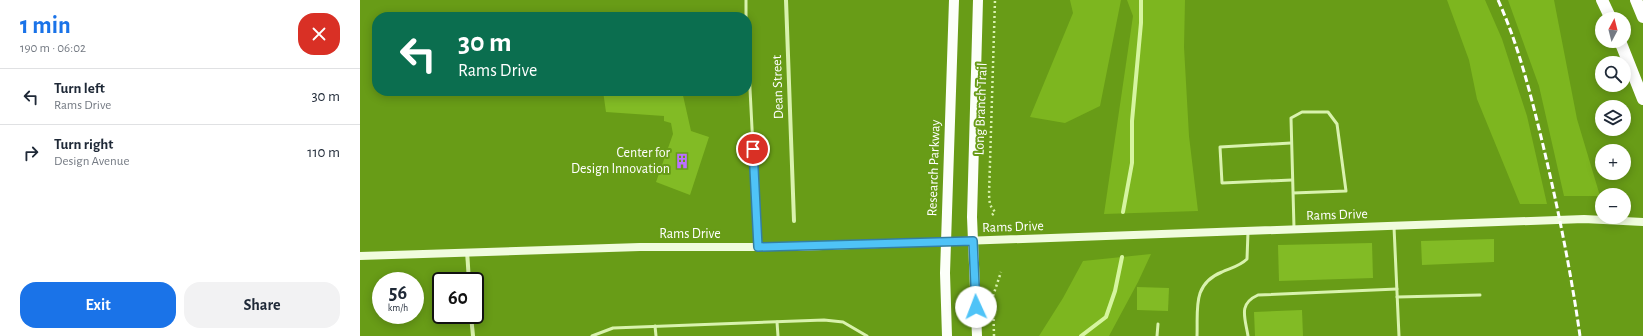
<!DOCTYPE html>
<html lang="en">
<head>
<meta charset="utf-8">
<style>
	body { margin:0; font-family:"Alegreya Sans",sans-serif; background:#f2f2f3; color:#1f2937; height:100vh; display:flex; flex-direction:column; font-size:15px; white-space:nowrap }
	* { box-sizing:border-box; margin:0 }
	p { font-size:13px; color:#747a83 }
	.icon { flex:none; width:22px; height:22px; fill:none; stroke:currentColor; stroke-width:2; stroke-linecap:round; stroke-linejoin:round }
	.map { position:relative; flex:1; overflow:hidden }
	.sheet { display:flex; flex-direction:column; background:#fff; width:360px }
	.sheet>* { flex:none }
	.guide { position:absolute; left:12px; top:12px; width:380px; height:84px; border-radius:16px; box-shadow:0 2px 10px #0003; background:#0b6e4f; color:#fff; overflow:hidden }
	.needle { width:26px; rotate:7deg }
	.buttons { position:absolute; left:1235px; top:12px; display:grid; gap:8px }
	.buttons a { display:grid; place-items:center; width:36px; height:36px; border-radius:50%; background:#fff; box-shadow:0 2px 10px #0003; font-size:20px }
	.speed { position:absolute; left:12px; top:272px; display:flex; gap:8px; font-size:20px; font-weight:700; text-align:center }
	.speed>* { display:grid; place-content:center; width:52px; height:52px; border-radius:50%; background:#fff; box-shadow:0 2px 10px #0003; line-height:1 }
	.speed small { font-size:10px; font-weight:400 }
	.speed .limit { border:2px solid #111; border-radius:6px; background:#fff; color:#111 }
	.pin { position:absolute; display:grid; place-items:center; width:34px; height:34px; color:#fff; margin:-17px; border:2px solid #fff; border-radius:50%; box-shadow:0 1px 4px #0007 }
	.me { position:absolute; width:44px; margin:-22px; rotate:358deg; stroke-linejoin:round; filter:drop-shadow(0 0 3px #0008) }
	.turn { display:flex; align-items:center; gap:14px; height:84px; padding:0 20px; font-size:18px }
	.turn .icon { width:52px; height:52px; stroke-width:2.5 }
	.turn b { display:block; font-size:28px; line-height:34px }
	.round { display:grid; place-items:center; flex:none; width:42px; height:42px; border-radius:16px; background:#f2f2f3 }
	.head { display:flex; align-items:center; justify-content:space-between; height:68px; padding:0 20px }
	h1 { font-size:24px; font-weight:700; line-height:30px; color:#1a73e8 }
	.primary-button { display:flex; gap:8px; margin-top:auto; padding:8px 20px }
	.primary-button a { flex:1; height:46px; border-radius:16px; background:#1a73e8; color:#fff; font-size:16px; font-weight:700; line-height:46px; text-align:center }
	.primary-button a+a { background:#f2f2f3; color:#1f2937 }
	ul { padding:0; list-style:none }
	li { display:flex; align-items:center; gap:12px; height:56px; padding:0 20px; border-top:1px solid #e0e1e3 }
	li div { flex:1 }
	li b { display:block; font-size:15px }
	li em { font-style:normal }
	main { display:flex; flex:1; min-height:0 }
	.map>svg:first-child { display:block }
</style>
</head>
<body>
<main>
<section class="sheet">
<div class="head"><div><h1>1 min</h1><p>190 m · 06:02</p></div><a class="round" style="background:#d93025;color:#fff"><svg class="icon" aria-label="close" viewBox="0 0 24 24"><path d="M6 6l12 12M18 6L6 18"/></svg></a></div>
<ul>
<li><svg class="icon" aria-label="left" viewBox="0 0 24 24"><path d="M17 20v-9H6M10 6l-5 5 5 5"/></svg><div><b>Turn left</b><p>Rams Drive</p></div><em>30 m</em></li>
<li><svg class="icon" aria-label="right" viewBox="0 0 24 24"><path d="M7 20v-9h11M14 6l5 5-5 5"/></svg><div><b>Turn right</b><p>Design Avenue</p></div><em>110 m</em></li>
</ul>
<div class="primary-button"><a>Exit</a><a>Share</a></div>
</section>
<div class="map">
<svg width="1283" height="336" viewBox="0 0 1283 336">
	<rect width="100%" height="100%" fill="#689c17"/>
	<g fill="#7db61f">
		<path d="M710,0H761L740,106L705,123L670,117L713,13Z"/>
		<path d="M767,0H825L824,47L829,136L838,211L744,214L773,16Z"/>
		<path d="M1087,0H1125L1142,39L1167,116L1187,204H1160L1117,99L1109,60Z"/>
		<path d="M1148,0H1194L1217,119L1240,196H1204L1179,86Z"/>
		<path d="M791,254L778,282L749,336H679L703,298L723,261Z"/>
	</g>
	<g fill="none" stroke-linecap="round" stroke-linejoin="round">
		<g stroke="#d6f5a0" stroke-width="4">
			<path d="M763,212L772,163V121L781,23V0"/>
			<path d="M721,336L746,317L755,291L762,257"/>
		</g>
	</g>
	<g fill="#82bb25">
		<path d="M243,91H322L331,131L349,137L330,195L296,182L313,134L311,123L304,121V116L246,112Z"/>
		<path d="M1134,239V262L1062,265L1061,241Z"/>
		<path d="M1012,243L1013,278L919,281L918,245Z"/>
		<path d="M777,287L809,288L808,311L777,310Z"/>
		<path d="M942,310L943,336H895L894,312Z"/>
	</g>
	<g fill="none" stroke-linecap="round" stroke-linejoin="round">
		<g stroke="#d9f2ae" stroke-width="2.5" stroke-dasharray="2 3" stroke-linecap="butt">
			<path d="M632,215L635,212L630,205L629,195L635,0"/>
			<path d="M634,336L633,296L641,272"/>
		</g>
		<g stroke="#d9f2ae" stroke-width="3">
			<path d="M386,0V17"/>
			<path d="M387,30L398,246"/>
			<path d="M931,143L860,147L862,183L932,180"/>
			<path d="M933,193L986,191L977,124L968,112H942L931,118L934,228"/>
			<path d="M1034,227L1039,336"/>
			<path d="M1037,297L1120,295"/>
			<path d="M417,322L418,336"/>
			<path d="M295,326L296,336"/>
			<path d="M232,336L253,328L464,320L483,322L507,336"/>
			<path d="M797,336L798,324"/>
			<path d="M837,336C838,309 832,284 862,272C871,268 880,266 887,259L888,232"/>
			<path d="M888,336C885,317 878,304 898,295L1037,289"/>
		</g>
		<g stroke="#d9f2ae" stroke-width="4">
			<path d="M426,0L434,221"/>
			<path d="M107,251L109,281"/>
			<path d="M111,315L113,336"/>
		</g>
		<path stroke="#f0fcdd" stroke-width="8" d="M0,256L280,247H435L1224,219L1283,222"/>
		<g stroke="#fcfff9" stroke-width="10">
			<path d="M587,336L585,273L594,0"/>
			<path d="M617,336L612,217L618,0"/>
		</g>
		<g stroke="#fff" stroke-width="12">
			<path d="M1242,0L1251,19"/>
			<path d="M1276,0L1283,17"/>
			<path d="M1260,41L1283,99"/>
		</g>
		<path stroke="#fff" stroke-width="3" stroke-dasharray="7 3" stroke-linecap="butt" d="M1138,0C1159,46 1171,96 1183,145C1198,208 1211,272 1220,336"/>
	</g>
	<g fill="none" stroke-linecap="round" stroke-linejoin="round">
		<g stroke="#337fa1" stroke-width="10">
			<path id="route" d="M393,149L398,247L613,241L616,307"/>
		</g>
		<use href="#route" stroke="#4fc3f7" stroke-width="7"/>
	</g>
	<defs>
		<g id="building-bare" transform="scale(1.2)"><path d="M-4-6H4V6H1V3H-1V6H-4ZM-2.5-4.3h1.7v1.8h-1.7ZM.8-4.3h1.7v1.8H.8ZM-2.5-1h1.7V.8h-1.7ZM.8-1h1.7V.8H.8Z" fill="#bc6fff" stroke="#689c17" stroke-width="2.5" paint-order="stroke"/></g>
	</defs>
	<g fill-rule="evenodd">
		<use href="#building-bare" x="322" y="161"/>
	</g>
	<g text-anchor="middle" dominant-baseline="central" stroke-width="4" stroke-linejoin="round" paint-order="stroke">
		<g font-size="14" fill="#fff" stroke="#689c17">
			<text transform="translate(418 87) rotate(-92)">Dean Street</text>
			<text transform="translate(621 109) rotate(-88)">Long Branch Trail</text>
			<text transform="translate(574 168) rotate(-88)">Research Parkway</text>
			<text transform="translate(977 215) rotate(-2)">Rams Drive</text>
			<text transform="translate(653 227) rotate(-2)">Rams Drive</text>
			<text x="330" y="234">Rams Drive</text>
		</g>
		<g font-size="14" fill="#fff" stroke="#689c17" text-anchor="end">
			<text x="310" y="153">Center for<tspan x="310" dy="16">Design Innovation</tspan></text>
		</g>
	</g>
</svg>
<div class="buttons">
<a><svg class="needle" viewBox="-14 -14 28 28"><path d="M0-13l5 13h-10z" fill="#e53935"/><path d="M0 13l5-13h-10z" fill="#747a83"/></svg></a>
<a><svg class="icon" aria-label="search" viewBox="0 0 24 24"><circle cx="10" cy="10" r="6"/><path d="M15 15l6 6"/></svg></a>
<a><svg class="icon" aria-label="layers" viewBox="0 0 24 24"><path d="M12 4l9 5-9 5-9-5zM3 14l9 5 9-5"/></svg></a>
<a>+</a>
<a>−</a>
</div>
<div class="speed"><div>56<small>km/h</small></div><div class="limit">60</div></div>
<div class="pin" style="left:393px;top:149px;background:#d93025"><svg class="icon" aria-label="arrive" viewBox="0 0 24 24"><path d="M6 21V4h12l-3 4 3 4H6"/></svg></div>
<svg class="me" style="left:616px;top:307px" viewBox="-20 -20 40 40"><circle r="19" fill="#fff"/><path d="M0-13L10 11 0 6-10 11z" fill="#4fc3f7"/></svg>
<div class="guide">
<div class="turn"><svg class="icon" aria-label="left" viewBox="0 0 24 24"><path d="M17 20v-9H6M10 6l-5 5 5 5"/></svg><div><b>30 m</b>Rams Drive</div></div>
</div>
</div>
</main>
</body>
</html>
